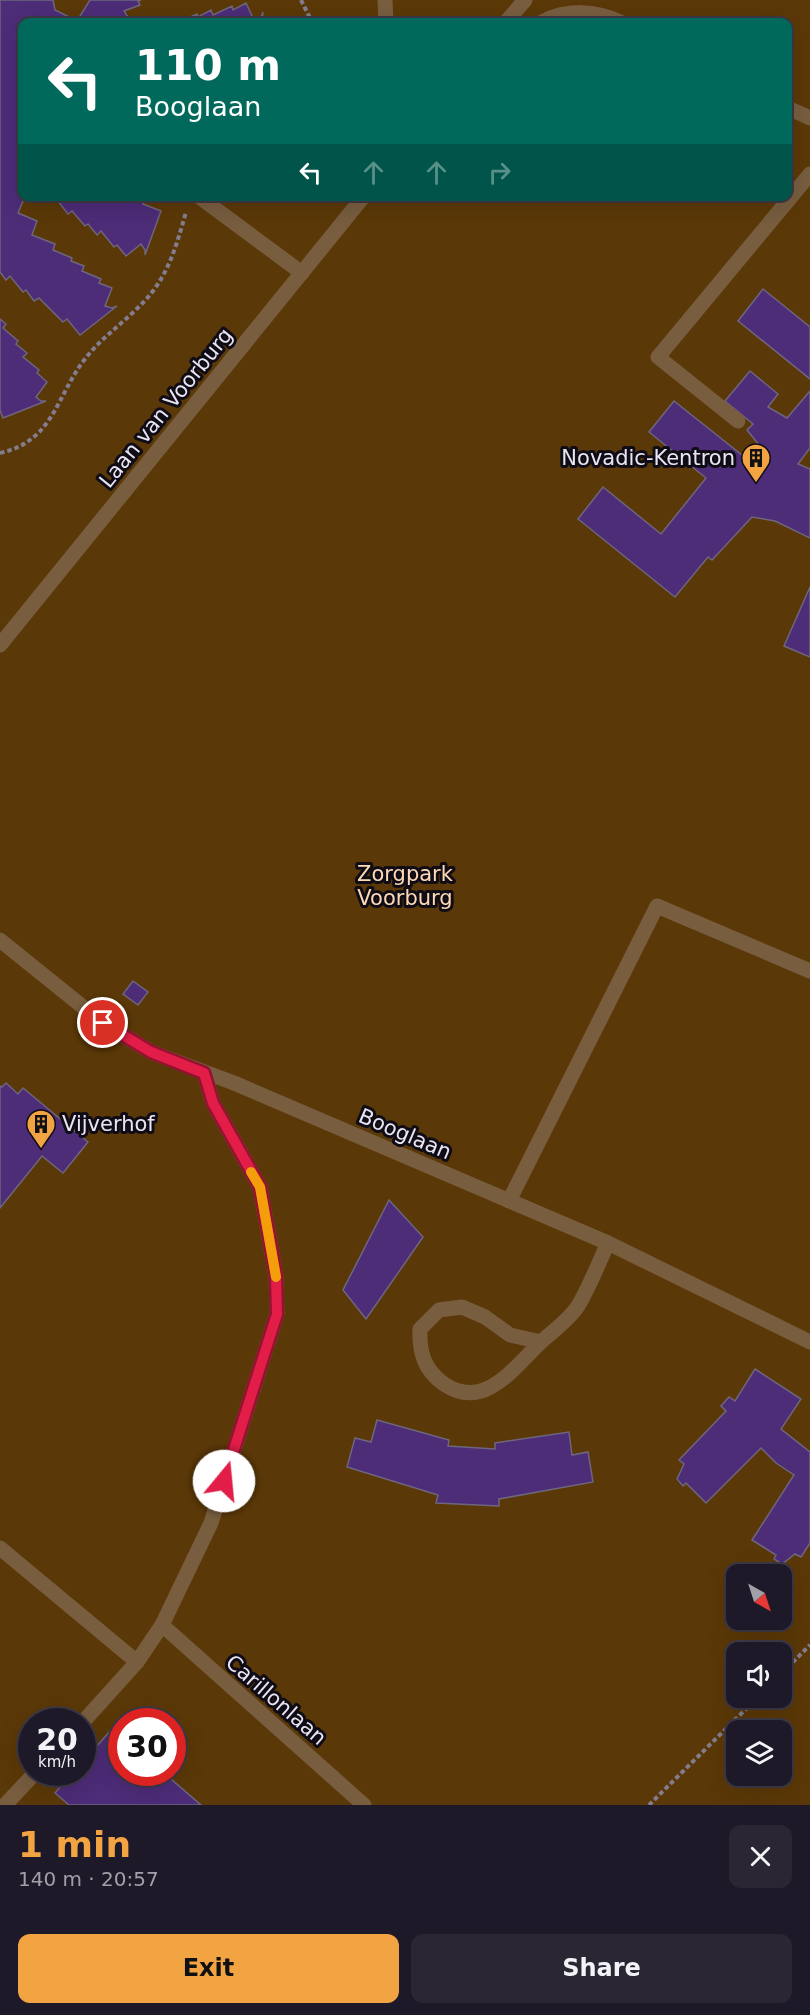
<!DOCTYPE html>
<html lang="en">
<head>
<meta charset="utf-8">
<style>
	body { margin:0; font-family:"DejaVu Sans",sans-serif; background:#2b2634; color:#f1f3f6; height:100vh; display:flex; flex-direction:column; font-size:22px; white-space:nowrap }
	* { box-sizing:border-box; margin:0 }
	p { font-size:20px; color:#a1a0a8 }
	.icon { flex:none; width:33px; height:33px; fill:none; stroke:currentColor; stroke-width:2; stroke-linecap:round; stroke-linejoin:round }
	.map { position:relative; height:1805px; overflow:hidden }
	.sheet { display:flex; flex-direction:column; background:#1e1928; flex:1 }
	.sheet>* { flex:none }
	.hud { position:absolute; left:18px; top:18px; width:774px; height:183px; border-radius:12px; box-shadow:0 6px 24px #0002,0 0 0 2px #3c3845; background:#00695c; color:#fff; overflow:hidden }
	.needle { width:39px; rotate:141deg }
	.fabs { position:absolute; left:726px; top:1564px; display:grid; gap:12px }
	.fabs a { display:grid; place-items:center; width:66px; height:66px; border-radius:12px; background:#1e1928; box-shadow:0 6px 24px #0002,0 0 0 2px #3c3845; font-size:30px }
	.speed { position:absolute; left:18px; top:1708px; display:flex; gap:12px; font-size:30px; font-weight:700; text-align:center }
	.speed>* { display:grid; place-content:center; width:78px; height:78px; border-radius:50%; background:#1e1928; box-shadow:0 6px 24px #0002,0 0 0 2px #3c3845; line-height:1 }
	.speed small { font-size:15px; font-weight:400 }
	.speed .limit { border:9px solid #d22; background:#fff; color:#111 }
	.pin { position:absolute; display:grid; place-items:center; width:51px; height:51px; color:#fff; margin:-26px; border:3px solid #fff; border-radius:50%; box-shadow:0 2px 6px #0007 }
	.me { position:absolute; width:66px; margin:-33px; rotate:17deg; stroke-linejoin:round; filter:drop-shadow(0 0 4px #0008) }
	.turn { display:flex; align-items:center; gap:21px; height:126px; padding:0 18px; font-size:27px }
	.turn .icon { width:78px; height:78px; stroke-width:2.5 }
	.turn b { display:block; font-size:42px; line-height:51px }
	.lanes { display:flex; align-items:center; height:57px; padding:0 18px; background:#0003; justify-content:center; gap:30px; direction:ltr }
	.lanes .off { opacity:.35 }
	.round { display:grid; place-items:center; flex:none; width:63px; height:63px; border-radius:12px; background:#2b2634 }
	.headline { display:flex; align-items:center; justify-content:space-between; height:102px; padding:0 18px }
	h1 { font-size:36px; font-weight:600; line-height:45px; color:#f3a442 }
	.primary-button { display:flex; gap:12px; margin-top:auto; padding:12px 18px }
	.primary-button a { flex:1; height:69px; border-radius:12px; background:#f3a442; color:#111; font-size:24px; font-weight:600; line-height:69px; text-align:center }
	.primary-button a+a { background:#2b2634; color:#f1f3f6 }
	.map>svg:first-child { display:block }
</style>
</head>
<body>
<div class="map">
<svg width="810" height="1805" viewBox="0 0 810 1805">
	<rect width="100%" height="100%" fill="#282136"/>
	<path fill="#5b3807" fill-rule="evenodd" d="M0,0H810V1805H0ZM22,22H788V196H22ZM736,1575H782V1620H736ZM736,1653H782V1698H736ZM32,1722H82V1773H32ZM122,1722H172V1773H122ZM736,1731H782V1776H736Z"/>
	<g fill="#4d2c78" stroke="#6e667e" stroke-width="1.5">
		<path d="M0,0H53L55,10L77,21L90,0H141L138,1L140,5L124,11L131,22H22L25,196L18,213L37,221L32,235L55,244L53,250L72,258L71,261L84,266L82,271L101,279L99,283L112,288L105,306L112,308L117,306L80,335L67,319L63,322L39,298L34,301L26,290L23,292L10,276L6,280L0,272Z"/>
		<path d="M246,3L254,20L261,17L263,12L262,22H166L176,17L179,22L197,14L198,17L211,10L213,15L232,6L233,10Z"/>
		<path d="M54,196H138L145,199L143,204L161,211L145,255V250L141,244L126,256L117,245L114,247L101,231L97,235L88,224L85,226L72,211L68,214Z"/>
		<path d="M763,289L810,327V379L738,321Z"/>
		<path d="M0,319L6,324L3,328L18,341L16,344L27,353L23,357L39,370L37,373L47,382L36,397L41,401H46L3,418L0,410Z"/>
		<path d="M750,371L778,394L768,407L787,418L810,391V448L798,464L810,469V538L775,521L752,517L712,560L708,557L675,597L578,519L603,487L661,534L706,478L649,432L674,401L752,463L763,450L747,430L753,424L725,401Z"/>
		<path d="M810,587V657L784,646Z"/>
		<path d="M133,981L148,992L138,1005L123,994Z"/>
		<path d="M6,1083L18,1094L23,1088L88,1142L63,1173L42,1156L0,1208V1086L2,1087Z"/>
		<path d="M389,1200L423,1237L366,1319L343,1290Z"/>
		<path d="M755,1369L801,1399L781,1429L810,1452V1543L801,1557L795,1554L782,1564L774,1559L776,1555L752,1540L794,1475L776,1463L761,1448L706,1503L686,1483L683,1486L677,1479L684,1464L679,1460L726,1411L721,1406L729,1397L735,1401Z"/>
		<path d="M377,1420L449,1440L448,1446L495,1449V1443L569,1432L572,1455L588,1452L593,1482L499,1499V1506L436,1503L438,1495L347,1467L355,1438L371,1442Z"/>
		<path d="M118,1722L122,1724V1773H164L201,1805H69L55,1793L72,1773H82V1763Z"/>
	</g>
	<g fill="none" stroke-linecap="round" stroke-linejoin="round">
		<g stroke="#837d8f" stroke-width="4" stroke-dasharray="4.5 3" stroke-linecap="butt">
			<path d="M301,0L312,22"/>
			<path d="M0,453C54,441 56,396 85,359C104,334 134,316 153,291C171,267 178,240 186,212"/>
			<path d="M782,1673L810,1645"/>
			<path d="M649,1805L757,1698"/>
		</g>
		<g stroke="#785d3f" stroke-width="15">
			<path d="M385,0L386,22"/>
			<path d="M506,22L525,0"/>
			<path d="M542,22C566,9 596,10 620,22"/>
			<path d="M788,108L810,118"/>
			<path d="M198,196L302,273"/>
			<path d="M738,421L658,357L810,174"/>
			<path d="M0,645L364,196"/>
			<path d="M0,940L103,1023L151,1052L234,1083L608,1243L810,1342"/>
			<path d="M509,1201L657,906L810,971"/>
			<path d="M541,1342L510,1335L485,1317L462,1307L439,1310L420,1329C419,1352 424,1370 444,1384C485,1412 515,1366 542,1341C554,1330 569,1320 578,1306C590,1286 598,1264 608,1243"/>
			<path d="M0,1548L137,1662L162,1625L211,1523L277,1314L276,1276L260,1187L213,1103L204,1073"/>
			<path d="M162,1625L364,1805"/>
			<path d="M82,1723L137,1662"/>
			<path d="M5,1805L35,1773"/>
		</g>
	</g>
	<g fill="none" stroke-linecap="round" stroke-linejoin="round">
		<g stroke="#92132f" stroke-width="15">
			<path id="route" d="M103,1023L151,1052L204,1073L213,1103L260,1187L276,1276L277,1314L224,1481"/>
		</g>
		<use href="#route" stroke="#e11d48" stroke-width="10"/>
		<path stroke="#f59e0b" stroke-width="10" d="M251,1172L260,1187L276,1277"/>
	</g>
	<defs>
		<g id="building-pin" transform="scale(1.5)"><path d="M0 17L-7.5 6A9.5 9.5 0 1 1 7.5 6Z" fill="#f3a442" stroke="#100c16"/><path d="M-4-6H4V6H1V3H-1V6H-4ZM-2.5-4.3h1.7v1.8h-1.7ZM.8-4.3h1.7v1.8H.8ZM-2.5-1h1.7V.8h-1.7ZM.8-1h1.7V.8H.8Z" fill="#111"/></g>
	</defs>
	<g fill-rule="evenodd">
		<use href="#building-pin" x="756" y="458"/>
		<use href="#building-pin" x="41" y="1124"/>
	</g>
	<g text-anchor="middle" dominant-baseline="central" stroke-width="6" stroke-linejoin="round" paint-order="stroke">
		<g font-size="21" fill="#e9e5f3" stroke="#100c16">
			<text transform="translate(166 408) rotate(-51)">Laan van Voorburg</text>
			<text transform="translate(405 1134) rotate(23)">Booglaan</text>
			<text transform="translate(276 1700) rotate(41)">Carillonlaan</text>
		</g>
		<g font-size="21" fill="#e9e5f3" stroke="#100c16" text-anchor="end">
			<text x="735" y="458">Novadic-Kentron</text>
			<text x="62" y="1124" text-anchor="start">Vijverhof</text>
		</g>
		<g font-size="21" fill="#fddab5" stroke="#100c16">
			<text x="405" y="874">Zorgpark<tspan x="405" dy="24">Voorburg</tspan></text>
		</g>
	</g>
</svg>
<div class="fabs">
<a><svg class="needle" viewBox="-14 -14 28 28"><path d="M0-13l5 13h-10z" fill="#e53935"/><path d="M0 13l5-13h-10z" fill="#a1a0a8"/></svg></a>
<a><svg class="icon" aria-label="sound" viewBox="0 0 24 24"><path d="M4 9h4l5-4v14l-5-4H4zM17 9q2 3 0 6"/></svg></a>
<a><svg class="icon" aria-label="layers" viewBox="0 0 24 24"><path d="M12 4l9 5-9 5-9-5zM3 14l9 5 9-5"/></svg></a>
</div>
<div class="speed"><div>20<small>km/h</small></div><div class="limit">30</div></div>
<div class="pin" style="left:103px;top:1023px;background:#d93025"><svg class="icon" aria-label="arrive" viewBox="0 0 24 24"><path d="M6 21V4h12l-3 4 3 4H6"/></svg></div>
<svg class="me" style="left:224px;top:1481px" viewBox="-20 -20 40 40"><circle r="19" fill="#fff"/><path d="M0-13L10 11 0 6-10 11z" fill="#e11d48"/></svg>
<div class="hud">
<div class="turn"><svg class="icon" aria-label="left" viewBox="0 0 24 24"><path d="M17 20v-9H6M10 6l-5 5 5 5"/></svg><div><b>110 m</b>Booglaan</div></div>
<div class="lanes"><svg class="icon" aria-label="left" viewBox="0 0 24 24"><path d="M17 20v-9H6M10 6l-5 5 5 5"/></svg><svg class="icon off" aria-label="ahead" viewBox="0 0 24 24"><path d="M12 20V5M6 11l6-6 6 6"/></svg><svg class="icon off" aria-label="ahead" viewBox="0 0 24 24"><path d="M12 20V5M6 11l6-6 6 6"/></svg><svg class="icon off" aria-label="right" viewBox="0 0 24 24"><path d="M7 20v-9h11M14 6l5 5-5 5"/></svg></div>
</div>
</div>
<section class="sheet">
<div class="headline"><div><h1>1 min</h1><p>140 m · 20:57</p></div><a class="round"><svg class="icon" aria-label="close" viewBox="0 0 24 24"><path d="M6 6l12 12M18 6L6 18"/></svg></a></div>
<div class="primary-button"><a>Exit</a><a>Share</a></div>
</section>
</body>
</html>
